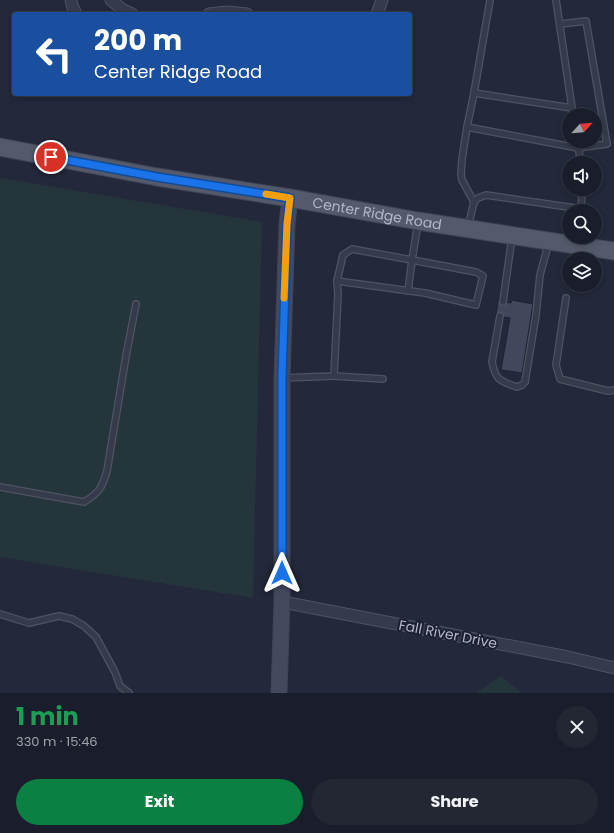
<!DOCTYPE html>
<html lang="en">
<head>
<meta charset="utf-8">
<style>
	body { margin:0; font-family:Poppins,sans-serif; background:#232734; color:#f1f3f6; height:100vh; display:flex; flex-direction:column; font-size:15px; white-space:nowrap }
	* { box-sizing:border-box; margin:0 }
	p { font-size:13px; color:#9fa2a9 }
	.icon { flex:none; width:22px; height:22px; fill:none; stroke:currentColor; stroke-width:2; stroke-linecap:round; stroke-linejoin:round }
	.map { position:relative; height:693px; overflow:hidden }
	.sheet { display:flex; flex-direction:column; background:#1a1e2c; flex:1 }
	.sheet>* { flex:none }
	.hud { position:absolute; left:12px; top:12px; width:400px; height:84px; border-radius:4px; box-shadow:0 2px 6px #0003,0 0 0 1px #383c48; background:#1a4fa0; color:#fff; overflow:hidden }
	.needle { width:26px; rotate:64deg }
	.fabs { position:absolute; left:562px; top:108px; display:grid; gap:8px }
	.fabs a { display:grid; place-items:center; width:40px; height:40px; border-radius:50%; background:#1a1e2c; box-shadow:0 2px 6px #0003,0 0 0 1px #383c48; font-size:20px }
	.pin { position:absolute; display:grid; place-items:center; width:34px; height:34px; color:#fff; margin:-17px; border:2px solid #fff; border-radius:50%; box-shadow:0 1px 4px #0007 }
	.me { position:absolute; width:44px; margin:-22px; rotate:0deg; stroke-linejoin:round; filter:drop-shadow(0 0 3px #0008) }
	.turn { display:flex; align-items:center; gap:14px; height:84px; padding:0 16px; font-size:18px }
	.turn .icon { width:52px; height:52px; stroke-width:2.5 }
	.turn b { display:block; font-size:28px; line-height:34px }
	.round { display:grid; place-items:center; flex:none; width:42px; height:42px; border-radius:21px; background:#232734 }
	.headline { display:flex; align-items:center; justify-content:space-between; height:68px; padding:0 16px }
	h1 { font-size:24px; font-weight:700; line-height:30px; color:#1e9e55 }
	.primary-button { display:flex; gap:8px; margin-top:auto; padding:8px 16px }
	.primary-button a { flex:1; height:46px; border-radius:24px; background:#0b8043; color:#fff; font-size:16px; font-weight:700; line-height:46px; text-align:center }
	.primary-button a+a { background:#232734; color:#f1f3f6 }
	.map>svg:first-child { display:block }
</style>
</head>
<body>
<div class="map">
<svg width="614" height="693" viewBox="0 0 614 693">
	<rect width="100%" height="100%" fill="#23283a"/>
	<g fill="#25353c">
		<path d="M0,178L262,222L253,598L0,557Z"/>
		<path d="M501,676L522,693H476Z"/>
	</g>
	<path fill="#42475c" stroke="#1e2232" d="M512,300L533,304L522,373L501,370L510,318L496,316L498,301L511,303Z"/>
	<g fill="none" stroke-linecap="round" stroke-linejoin="round">
		<g stroke="#4f5363" stroke-width="8">
			<g id="lane">
				<path d="M556,0L572,108"/>
				<path d="M474,93L572,108L573,115"/>
				<path d="M467,127L578,148L607,144L586,21L560,24"/>
				<path d="M577,141L581,163"/>
				<path d="M474,202L462,180L461,174L462,159L467,127L474,93L490,0"/>
				<path d="M581,211L582,189"/>
				<path d="M468,227L474,202L478,198L486,195L575,208L578,211"/>
				<path d="M337,281L343,255L352,249L412,260L408,291"/>
				<path d="M566,298L556,365L560,379L608,391L614,390"/>
				<path d="M503,302L512,237"/>
				<path d="M500,316L492,362C496,381 500,381 517,387L522,385L525,382L536,315L540,275L549,242"/>
				<path d="M334,376L383,379"/>
				<path d="M282,378L334,376L338,294L337,281L425,293L476,305L483,276L476,272L412,260L418,223"/>
				<path d="M0,487L84,502C99,493 102,488 107,471L126,356L136,304"/>
				<path d="M0,614L29,623L59,616L72,619L84,626L96,637L115,672L120,686L129,693"/>
			</g>
		</g>
		<g stroke="#4f5363" stroke-width="13">
			<g id="street">
				<path d="M71,0L73,8L76,14"/>
				<path d="M111,0L123,10L132,14"/>
				<path d="M209,14L227,12L247,14"/>
				<path d="M377,14L382,0"/>
				<path d="M282,601L293,604L568,657L614,668"/>
			</g>
		</g>
		<g stroke="#404454" stroke-width="17">
			<path id="secondary" d="M279,693L282,601V378L287,224L290,198"/>
		</g>
		<g stroke="#404454" stroke-width="19">
			<g id="primary">
				<path id="s1" d="M0,147L157,177L290,198L418,221L614,251"/>
			</g>
		</g>
		<use href="#lane" stroke="#363b4b" stroke-width="5.5"/>
		<use href="#street" stroke="#363b4b" stroke-width="11"/>
		<use href="#secondary" stroke="#44495e" stroke-width="15"/>
		<use href="#primary" stroke="#545a6b" stroke-width="17"/>
	</g>
	<g fill="none" stroke-linecap="round" stroke-linejoin="round">
		<g stroke="#114b97" stroke-width="10">
			<path id="route" d="M51,157L157,177L290,198L287,224L282,378V573"/>
		</g>
		<use href="#route" stroke="#1a73e8" stroke-width="7"/>
		<path stroke="#f59e0b" stroke-width="7" d="M266,194L290,198L287,224L284,298"/>
	</g>
	<g text-anchor="middle" dominant-baseline="central" stroke-width="4" stroke-linejoin="round" paint-order="stroke">
		<g font-size="14" fill="#b2b6c7" stroke="#1c2030">
			<text stroke="none"><textPath href="#s1" startOffset="383">Center Ridge Road</textPath></text>
			<text transform="translate(448 634) rotate(11)">Fall River Drive</text>
		</g>
	</g>
</svg>
<div class="fabs">
<a><svg class="needle" viewBox="-14 -14 28 28"><path d="M0-13l5 13h-10z" fill="#e53935"/><path d="M0 13l5-13h-10z" fill="#9fa2a9"/></svg></a>
<a><svg class="icon" aria-label="sound" viewBox="0 0 24 24"><path d="M4 9h4l5-4v14l-5-4H4zM17 9q2 3 0 6"/></svg></a>
<a><svg class="icon" aria-label="search" viewBox="0 0 24 24"><circle cx="10" cy="10" r="6"/><path d="M15 15l6 6"/></svg></a>
<a><svg class="icon" aria-label="layers" viewBox="0 0 24 24"><path d="M12 4l9 5-9 5-9-5zM3 14l9 5 9-5"/></svg></a>
</div>
<div class="pin" style="left:51px;top:157px;background:#d93025"><svg class="icon" aria-label="arrive" viewBox="0 0 24 24"><path d="M6 21V4h12l-3 4 3 4H6"/></svg></div>
<svg class="me" style="left:282px;top:573px" viewBox="-20 -20 40 40"><path d="M0-17L14 15 0 8-14 15z" fill="#1a73e8" stroke="#fff" stroke-width="4"/></svg>
<div class="hud">
<div class="turn"><svg class="icon" aria-label="left" viewBox="0 0 24 24"><path d="M17 20v-9H6M10 6l-5 5 5 5"/></svg><div><b>200 m</b>Center Ridge Road</div></div>
</div>
</div>
<section class="sheet">
<div class="headline"><div><h1>1 min</h1><p>330 m · 15:46</p></div><a class="round"><svg class="icon" aria-label="close" viewBox="0 0 24 24"><path d="M6 6l12 12M18 6L6 18"/></svg></a></div>
<div class="primary-button"><a>Exit</a><a>Share</a></div>
</section>
</body>
</html>
